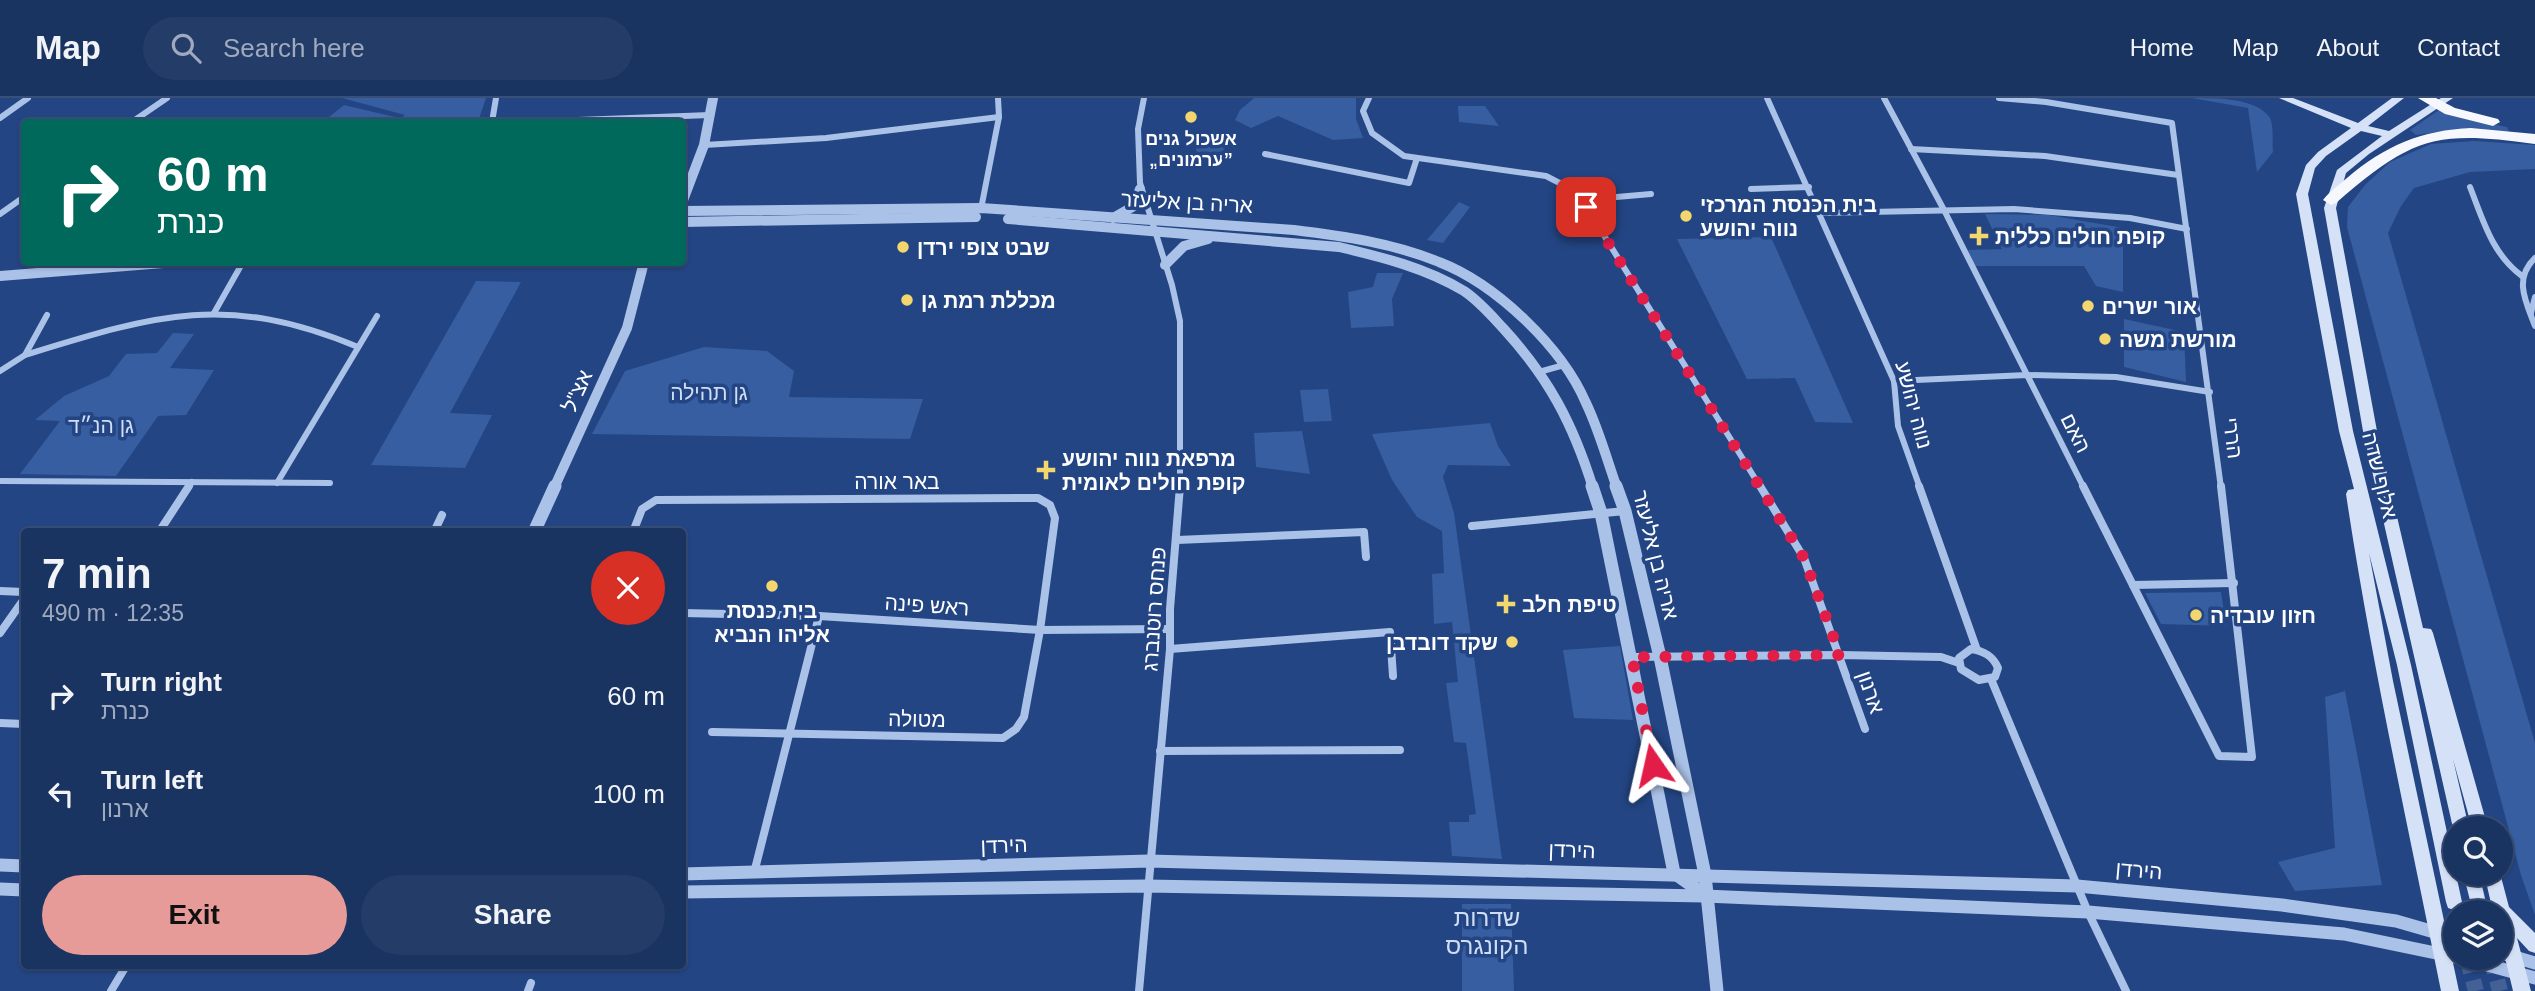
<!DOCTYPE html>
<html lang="en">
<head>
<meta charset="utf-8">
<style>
	body { margin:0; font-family:Helvetica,"Noto Sans Hebrew",sans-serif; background:#233c68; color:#f1f3f6; height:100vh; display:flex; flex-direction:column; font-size:26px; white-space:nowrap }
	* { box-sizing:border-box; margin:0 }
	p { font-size:23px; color:#9faabe }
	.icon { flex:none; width:38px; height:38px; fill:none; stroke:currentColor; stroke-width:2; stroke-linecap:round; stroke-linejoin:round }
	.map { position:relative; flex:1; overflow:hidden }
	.sheet { position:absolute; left:21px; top:430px; width:665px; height:441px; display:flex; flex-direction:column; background:#1a3462; border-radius:7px; box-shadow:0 2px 5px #0004,0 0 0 2px #384f77 }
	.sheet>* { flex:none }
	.hud { position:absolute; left:21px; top:21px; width:665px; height:147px; border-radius:7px; box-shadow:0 2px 5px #0004,0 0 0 2px #384f77; background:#00695c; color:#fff; overflow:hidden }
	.controls { position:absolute; left:2443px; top:718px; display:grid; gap:14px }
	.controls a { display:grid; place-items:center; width:70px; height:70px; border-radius:50%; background:#1a3462; box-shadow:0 2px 5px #0004,0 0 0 2px #384f77; font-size:35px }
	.pin { position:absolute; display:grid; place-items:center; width:60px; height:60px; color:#fff; margin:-30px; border-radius:14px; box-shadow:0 4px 10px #0006 }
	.me { position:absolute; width:77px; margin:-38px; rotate:349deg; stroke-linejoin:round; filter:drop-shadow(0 0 5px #0008) }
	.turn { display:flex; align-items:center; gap:24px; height:147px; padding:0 21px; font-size:32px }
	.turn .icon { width:91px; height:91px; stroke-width:2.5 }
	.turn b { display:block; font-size:49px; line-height:60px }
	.round { display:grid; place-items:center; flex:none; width:74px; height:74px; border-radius:37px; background:#233c68 }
	.overview { display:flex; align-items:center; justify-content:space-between; height:119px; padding:0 21px }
	h1 { font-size:42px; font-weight:800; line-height:52px }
	.button { display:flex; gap:14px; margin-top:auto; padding:14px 21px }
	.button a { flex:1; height:80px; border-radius:42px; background:#e69b98; color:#111; font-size:28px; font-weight:800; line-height:80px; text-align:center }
	.button a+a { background:#233c68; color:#f1f3f6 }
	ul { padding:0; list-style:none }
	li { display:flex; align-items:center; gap:21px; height:98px; padding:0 21px }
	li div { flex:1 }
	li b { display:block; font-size:26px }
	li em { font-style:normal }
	header { display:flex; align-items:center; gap:42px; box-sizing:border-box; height:98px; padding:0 35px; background:#1a3462; border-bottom:2px solid #384f77 }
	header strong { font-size:33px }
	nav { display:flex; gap:38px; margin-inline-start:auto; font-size:24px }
	.search { width:490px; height:63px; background:#233c68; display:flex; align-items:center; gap:18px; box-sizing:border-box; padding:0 24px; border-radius:38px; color:#9faabe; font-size:26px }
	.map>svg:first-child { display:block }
</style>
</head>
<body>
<header>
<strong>Map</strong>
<div class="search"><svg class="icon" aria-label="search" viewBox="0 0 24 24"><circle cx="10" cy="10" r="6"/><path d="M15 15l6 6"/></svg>Search here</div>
<nav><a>Home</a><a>Map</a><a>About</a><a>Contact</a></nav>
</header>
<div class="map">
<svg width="2535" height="893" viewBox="0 0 2535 893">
	<rect width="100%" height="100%" fill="#234583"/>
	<g fill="#375ea0">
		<path d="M342,0H486L479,21L395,24L405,17Z"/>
		<path d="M1254,0H1356V21L1363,40L1333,42L1278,18L1251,30L1235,22L1240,12Z"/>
		<path d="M2192,0C2218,0 2257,0 2270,20C2274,29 2272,44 2273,54L2257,74L2248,10Z"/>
		<path d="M344,7L395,19L388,24H323Z"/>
		<path d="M1458,8H1485L1499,28L1459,24Z"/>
		<path d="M2439,12L2471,22L2507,29L2509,34L2465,30L2416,37L2410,32Z"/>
		<path d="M1195,37L1230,38L1217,68L1197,62Z"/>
		<path d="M2474,43L2535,47V71L2470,74L2414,90L2401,108L2388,135L2535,645V817L2521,777L2347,129L2348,109L2365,87L2390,64L2431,46Z"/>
		<path d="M1459,104L1470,109L1443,145L1427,142Z"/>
		<path d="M1985,116L2049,117L2123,130V194L2096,188L2084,168H1975L1968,152L2002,151Z"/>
		<path d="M1771,139L1853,325L1815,324L1795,280L1747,281L1677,141Z"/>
		<path d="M1377,175H1403L1392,201L1394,228L1351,230L1348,194L1373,189Z"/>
		<path d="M476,183L521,184L450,315L492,317L465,370L371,367Z"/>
		<path d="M2124,221L2184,234L2186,284L2124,269Z"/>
		<path d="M173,235L194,236L170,270L214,272L186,317L158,318L116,378L20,376L60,323L35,322L64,298L109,278L126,256L157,255Z"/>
		<path d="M704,249L767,253L794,273L789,299L923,301L910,341L592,336L625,273Z"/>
		<path d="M1328,291L1332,323L1304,324L1300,292Z"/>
		<path d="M1490,325L1498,348L1511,368L1448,367L1443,379L1454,415L1502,761L1452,758L1449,724H1469V717L1476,716L1466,645L1454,644L1446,585L1458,584L1452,524L1434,526L1432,476L1444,475L1442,433L1417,419L1392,382L1372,336Z"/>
		<path d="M1302,333L1310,376L1256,369L1254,335Z"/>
		<path d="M2221,494L2226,528L2161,526L2145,495Z"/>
		<path d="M1620,548L1633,622L1574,620L1563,552Z"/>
		<path d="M2345,593L2382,787L2295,793L2278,764L2335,750L2325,599Z"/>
		<path d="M1462,806H1511L1514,893H1462Z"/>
	</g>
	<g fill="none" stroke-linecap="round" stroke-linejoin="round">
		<g stroke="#446196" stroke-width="16" stroke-dasharray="16 8" stroke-linecap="butt">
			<path d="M2467,859L2476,893"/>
			<path d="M2491,859L2500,893"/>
		</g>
		<g stroke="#abc2e8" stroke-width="6">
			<path d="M1144,0L1138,31L1140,85L1172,187L1180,223V390"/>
			<path d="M1369,0L1363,13L1372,35L1404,58L1546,78L1577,94L1761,390"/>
			<path d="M1767,0L1894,283L1898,328L1920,390"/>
			<path d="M1884,0L1944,112L2084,390"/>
			<path d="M1999,0L2046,4L2172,25L2221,390"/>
			<path d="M0,20L28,0"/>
			<path d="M132,24L167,0"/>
			<path d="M492,24L496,0"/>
			<path d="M525,24L710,17"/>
			<path d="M704,47L826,40L999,19"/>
			<path d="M1911,51L2045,58L2178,77"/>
			<path d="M1265,56L1409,85L1417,60"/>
			<path d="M2470,89C2483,122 2492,156 2522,178"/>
			<path d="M1751,91L1809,89"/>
			<path d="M1582,102L1651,96"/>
			<path d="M981,111L999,19L998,0"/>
			<path d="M1821,115L2014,111L2130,120L2187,131"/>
			<path d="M0,116L24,99"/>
			<path d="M2535,160C2513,181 2526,204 2535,228"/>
			<path d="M214,215L243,164"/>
			<path d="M2531,215L2535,199"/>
			<path d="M25,257C155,217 226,194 358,249"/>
			<path d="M0,273L25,257L47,217"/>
			<path d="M1539,274L1564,267"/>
			<path d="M1894,283L2027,277L2116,279L2210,294"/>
			<path d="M0,383L330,385"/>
			<path d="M277,385L377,218"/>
			<path d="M188,390L192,384"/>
		</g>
		<g stroke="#abc2e8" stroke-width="8">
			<path d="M1760,388L1804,460L1865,631"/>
			<path d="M1919,388L1977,552"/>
			<path d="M2083,388L2219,658L2252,659L2221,388"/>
			<path d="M1472,428L1625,413"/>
			<path d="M159,434L189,388"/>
			<path d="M434,434L442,417"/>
			<path d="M633,434L642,411L656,402L1038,400L1050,407L1055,420L1040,532L1024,619L1016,631L1003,640L712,634"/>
			<path d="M1177,442L1364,434L1366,459"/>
			<path d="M2133,487L2234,485"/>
			<path d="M0,493L24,494"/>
			<path d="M682,515L819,518L1040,532L1169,531"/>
			<path d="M0,535L24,501"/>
			<path d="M1170,551L1390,534L1393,578"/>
			<path d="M1971,551C1984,553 1993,558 1998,570L1995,579L1979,582L1961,571L1959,560Z"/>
			<path d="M1632,559L1840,557L1941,559L1959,565"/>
			<path d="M1991,581L2088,814L2126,893"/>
			<path d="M0,625L24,626"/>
			<path d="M1160,653L1400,652"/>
			<path d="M754,775L819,518"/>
			<path d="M111,893L126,868"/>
			<path d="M528,893L531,885"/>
			<path d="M1139,893L1170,551V511L1180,388"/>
		</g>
		<g stroke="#abc2e8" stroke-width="10">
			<path d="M682,105L704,47L713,0"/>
			<path d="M682,113L981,110L1294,132C1343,138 1393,145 1439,164C1496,186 1562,249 1586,305C1599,332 1607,362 1617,390"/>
			<path d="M1113,120L1134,108L1140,91"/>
			<path d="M1008,121L1339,149C1382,159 1426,170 1464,193C1479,203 1491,217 1503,230C1549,280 1573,326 1593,390"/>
			<path d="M682,124L976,119"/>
			<path d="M1165,167L1184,148L1208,141"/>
			<path d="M0,178L176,164"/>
			<path d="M554,390L627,230L644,164"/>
		</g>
		<g stroke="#abc2e8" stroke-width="13">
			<path d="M1592,388L1601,415L1674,775L1705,797"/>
			<path d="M1616,388L1625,413L1660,559L1705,777L1717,893"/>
			<path d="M534,434L555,388"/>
			<path d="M0,767L24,768"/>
			<path d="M682,776L1149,763L2077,788L2282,807L2396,823L2455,840"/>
			<path d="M0,791L24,792"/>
			<path d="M682,794L1147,788L1705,798L2088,814L2344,836L2455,859"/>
			<path d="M2501,855L2535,865"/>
			<path d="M2458,859L2535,880"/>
		</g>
		<g fill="#d5e1f7" fill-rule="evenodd">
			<path d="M2279,0H2293L2358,25L2392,0H2404L2368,28L2389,33L2441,0H2453L2369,56L2346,75L2336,110L2377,333L2423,530L2431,531L2433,535L2488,730H2472L2453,661L2469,730H2455V735L2453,730L2363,333L2324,110L2337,72L2382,38L2361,33L2326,58L2315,70L2308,96L2353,333L2411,567L2462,804L2460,810L2454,812L2448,810L2446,804L2397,567L2369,455L2393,583L2459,893H2441C2408,728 2371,563 2346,396L2348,392L2354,391L2339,333L2296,96L2306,67L2318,54L2351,30Z"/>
			<path d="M2463,775H2479L2487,809L2485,814H2473Z"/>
			<path d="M2484,775H2500L2509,809L2535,835V855L2529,853L2517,840L2531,893H2513L2501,843V814H2493Z"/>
		</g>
		<g fill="#f6f8fe" fill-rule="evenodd">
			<path d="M2418,0H2436L2455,10L2498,21L2500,24L2493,28L2445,16Z"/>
			<path d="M2471,30L2535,36V46C2435,32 2412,39 2336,105L2331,107L2323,102C2330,93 2339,87 2347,80C2384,48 2422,32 2471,30Z"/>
		</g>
	</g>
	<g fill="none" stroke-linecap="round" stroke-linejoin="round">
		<path stroke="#e11d48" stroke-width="12" stroke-dasharray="0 21.6" d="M1586,109L1804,460L1840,557L1632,559L1653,667"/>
	</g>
	<g fill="#f3d76e" stroke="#234583" stroke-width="2.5">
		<circle cx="1191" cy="19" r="7"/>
		<circle cx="1686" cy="118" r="7"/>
		<path d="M1975.5 127.5h7v7h7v7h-7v7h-7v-7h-7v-7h7z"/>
		<circle cx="903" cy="149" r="7"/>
		<circle cx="907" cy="202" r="7"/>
		<circle cx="2088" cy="208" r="7"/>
		<circle cx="2105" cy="241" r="7"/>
		<path d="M1042.5 361.5h7v7h7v7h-7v7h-7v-7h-7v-7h7z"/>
		<circle cx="772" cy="488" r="7"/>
		<path d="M1502.5 495.5h7v7h7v7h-7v7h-7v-7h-7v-7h7z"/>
		<circle cx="2196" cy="517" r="7"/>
		<circle cx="1512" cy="544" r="7"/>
	</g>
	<g text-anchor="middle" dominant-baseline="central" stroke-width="7" stroke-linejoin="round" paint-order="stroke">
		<g font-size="18" font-weight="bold" fill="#fff" stroke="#234583">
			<text x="1191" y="41">אשכול גנים<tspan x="1191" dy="21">„ערמונים”</tspan></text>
		</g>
		<g font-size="21" fill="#fff" stroke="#234583">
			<text transform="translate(1187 104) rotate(3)">אריה בן אליעזר</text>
			<text transform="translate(577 293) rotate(-65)">אצ"ל</text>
			<text transform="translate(1914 307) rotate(75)">נווה יהושע</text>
			<text transform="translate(2076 335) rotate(63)">האם</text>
			<text transform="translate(2233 340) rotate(83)">הררי</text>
			<text transform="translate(2380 377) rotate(76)">אלוף שדה</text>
			<text x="897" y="383">באר אורה</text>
			<text transform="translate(1656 457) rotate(76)">אריה בן אליעזר</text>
			<text transform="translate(927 507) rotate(4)">ראש פינה</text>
			<text transform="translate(1154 511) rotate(-86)">פנחס רוטנברג</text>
			<text transform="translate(1871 594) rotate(71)">ארנון</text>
			<text transform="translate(917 621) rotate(1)">מטולה</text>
			<text transform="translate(1004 747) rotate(-2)">הירדן</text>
			<text transform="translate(1572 752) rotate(2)">הירדן</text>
			<text transform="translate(2139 772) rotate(5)">הירדן</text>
		</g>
		<g font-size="21" font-weight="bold" fill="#fff" stroke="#234583" text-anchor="start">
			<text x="1700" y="106">בית הכנסת המרכזי<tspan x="1700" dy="24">נווה יהושע</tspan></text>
			<text x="1995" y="138">קופת חולים כללית</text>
			<text x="917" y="149">שבט צופי ירדן</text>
			<text x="921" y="202">מכללת רמת גן</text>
			<text x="2102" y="208">אור ישרים</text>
			<text x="2119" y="241">מורשת משה</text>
			<text x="1062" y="360">מרפאת נווה יהושע<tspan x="1062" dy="24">קופת חולים לאומית</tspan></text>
			<text x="1522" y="506">טיפת חלב</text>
			<text x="772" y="512" text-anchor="middle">בית כנסת<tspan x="772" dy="24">אליהו הנביא</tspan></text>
			<text x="2210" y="517">חזון עובדיה</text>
			<text x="1498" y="544" text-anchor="end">שקד דובדבן</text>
		</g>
		<g font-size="21" fill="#cfddf6" stroke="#234583">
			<text x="709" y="294">גן תהילה</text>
			<text x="101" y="327">גן הנ״ד</text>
		</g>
		<g font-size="24" fill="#cfddf6" stroke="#234583">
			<text x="1487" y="819">שדרות<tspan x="1487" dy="28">הקונגרס</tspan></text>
		</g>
	</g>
</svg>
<div class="controls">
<a><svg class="icon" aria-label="search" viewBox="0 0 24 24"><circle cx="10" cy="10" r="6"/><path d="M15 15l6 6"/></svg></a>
<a><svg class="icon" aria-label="layers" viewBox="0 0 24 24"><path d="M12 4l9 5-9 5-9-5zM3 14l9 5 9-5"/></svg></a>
</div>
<div class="pin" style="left:1586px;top:109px;background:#d93025"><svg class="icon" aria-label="arrive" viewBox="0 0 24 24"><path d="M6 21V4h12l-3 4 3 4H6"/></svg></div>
<svg class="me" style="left:1653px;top:667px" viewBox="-20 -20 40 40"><path d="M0-17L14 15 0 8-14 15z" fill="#e11d48" stroke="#fff" stroke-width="4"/></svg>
<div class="hud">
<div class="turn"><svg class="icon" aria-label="right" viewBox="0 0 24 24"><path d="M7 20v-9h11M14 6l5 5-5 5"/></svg><div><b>60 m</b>כנרת</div></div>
</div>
<section class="sheet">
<div class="overview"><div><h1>7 min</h1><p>490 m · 12:35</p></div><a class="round" style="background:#d93025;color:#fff"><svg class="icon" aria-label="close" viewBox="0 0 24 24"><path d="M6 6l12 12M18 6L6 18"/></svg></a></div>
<ul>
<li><svg class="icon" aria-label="right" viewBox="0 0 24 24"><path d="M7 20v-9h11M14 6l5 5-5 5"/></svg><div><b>Turn right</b><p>כנרת</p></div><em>60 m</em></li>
<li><svg class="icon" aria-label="left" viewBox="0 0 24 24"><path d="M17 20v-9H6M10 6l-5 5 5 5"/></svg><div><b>Turn left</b><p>ארנון</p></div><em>100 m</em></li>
</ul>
<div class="button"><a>Exit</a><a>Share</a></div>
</section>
</div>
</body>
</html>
